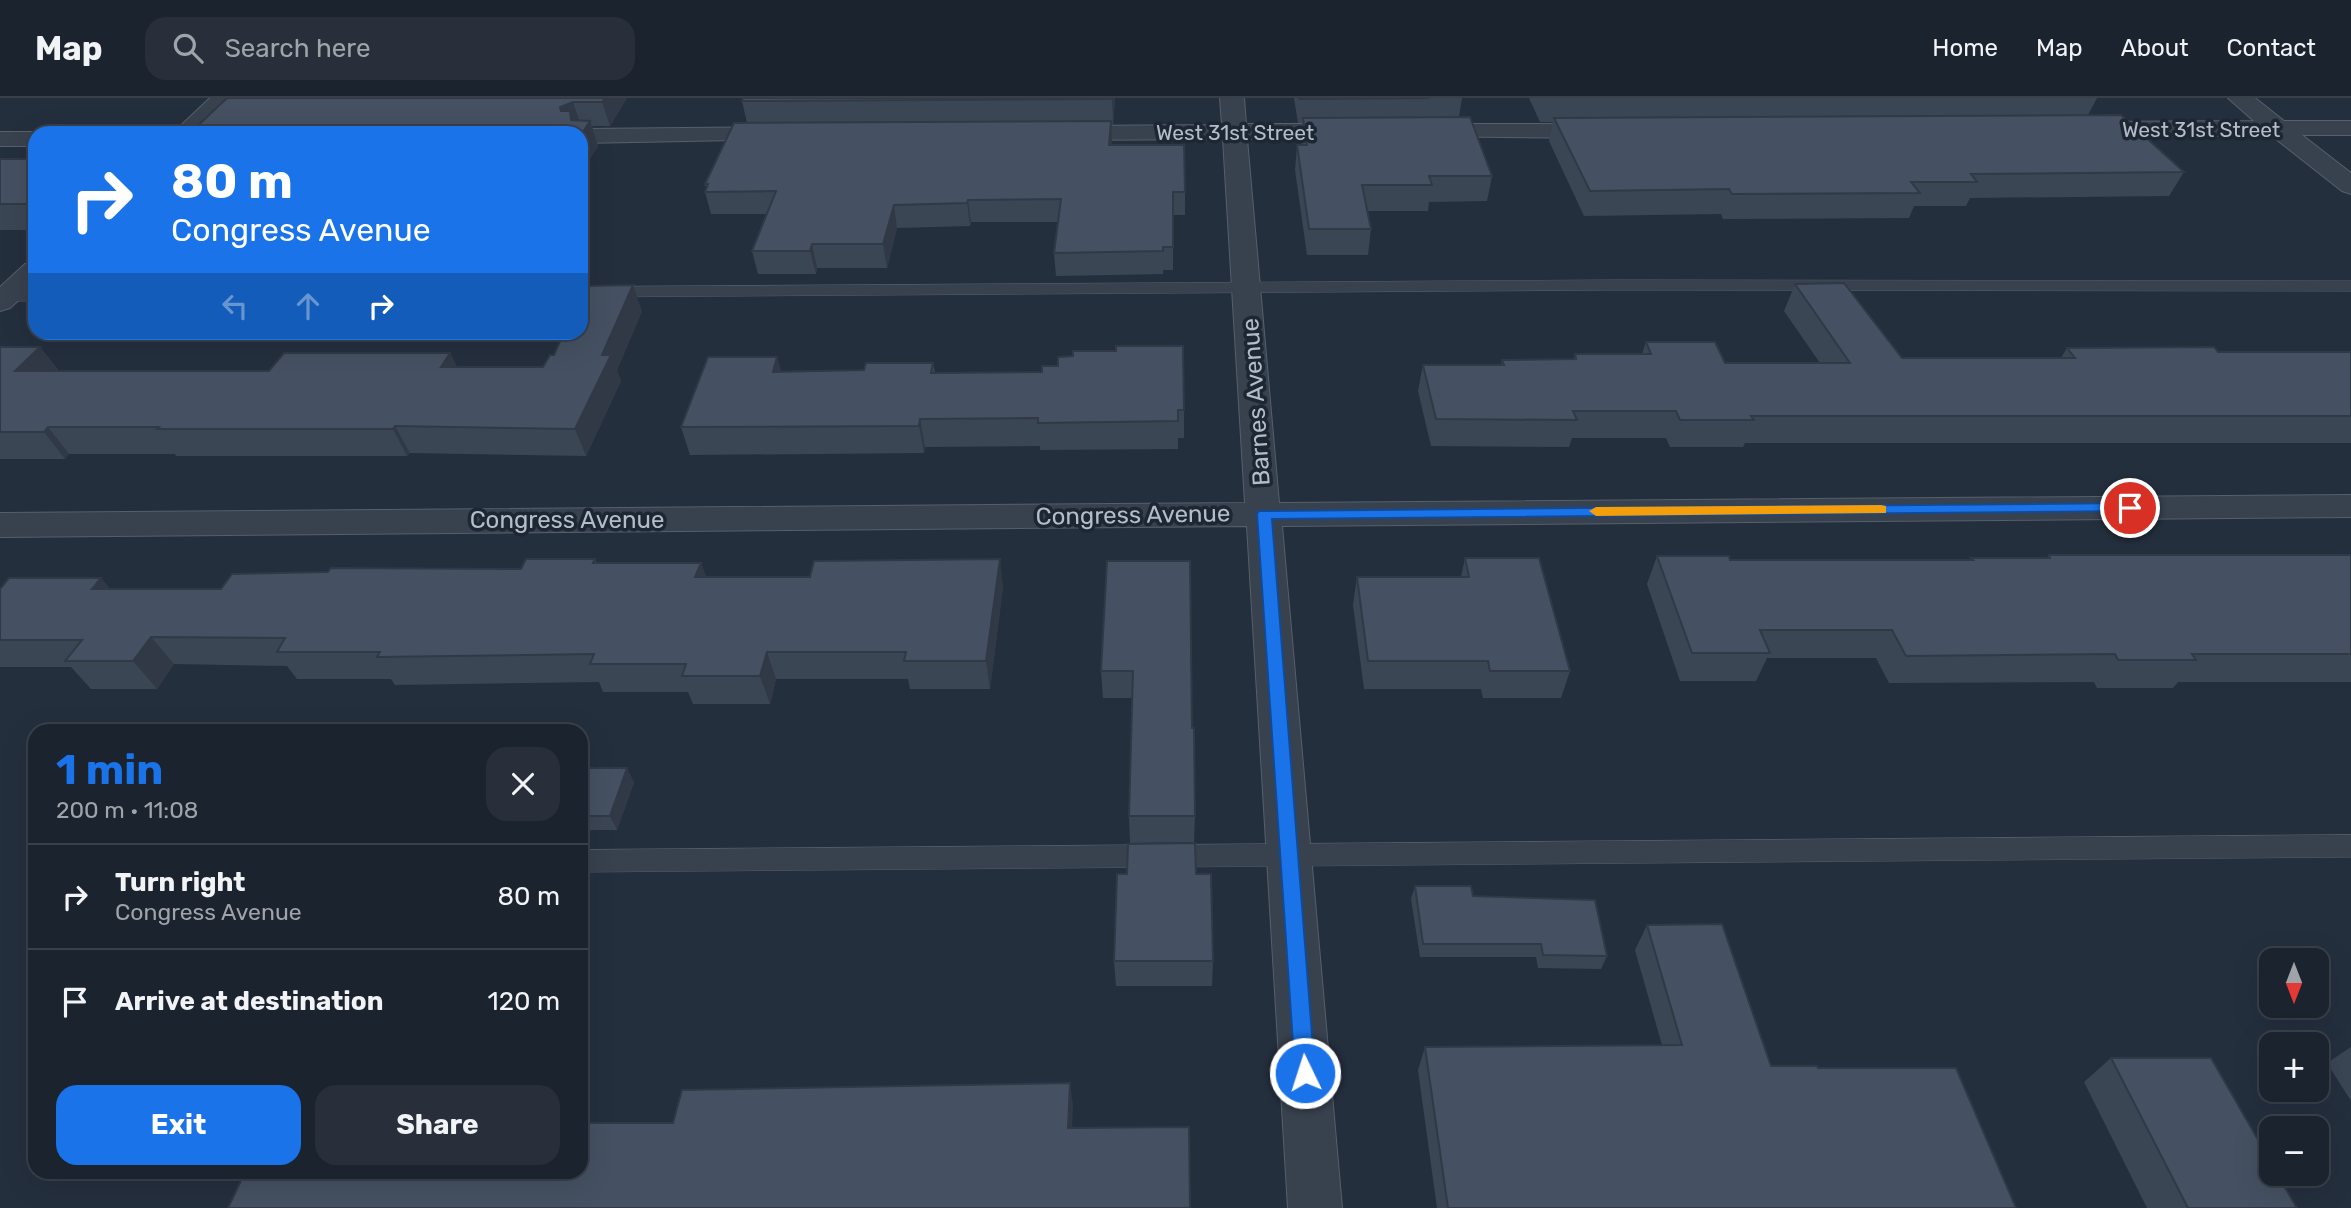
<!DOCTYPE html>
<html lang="en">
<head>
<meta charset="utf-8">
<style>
	body { margin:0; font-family:Rubik,sans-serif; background:#282f3a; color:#f1f3f6; height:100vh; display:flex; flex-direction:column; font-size:26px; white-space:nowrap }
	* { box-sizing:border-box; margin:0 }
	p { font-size:23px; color:#a0a4aa }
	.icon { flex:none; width:38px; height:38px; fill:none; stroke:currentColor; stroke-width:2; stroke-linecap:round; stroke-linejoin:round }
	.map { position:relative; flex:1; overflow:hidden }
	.details { position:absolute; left:28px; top:626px; width:560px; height:455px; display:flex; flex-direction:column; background:#1b232e; border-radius:21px; box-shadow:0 7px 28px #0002,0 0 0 2px #39404a }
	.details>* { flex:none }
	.top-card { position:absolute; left:28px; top:28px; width:560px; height:214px; border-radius:21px; box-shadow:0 7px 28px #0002,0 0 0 2px #39404a; background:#1a73e8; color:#fff; overflow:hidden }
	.needle { width:46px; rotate:180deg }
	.buttons { position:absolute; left:2259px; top:850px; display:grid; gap:14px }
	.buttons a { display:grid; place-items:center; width:70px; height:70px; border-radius:14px; background:#1b232e; box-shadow:0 7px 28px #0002,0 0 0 2px #39404a; font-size:35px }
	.pin { position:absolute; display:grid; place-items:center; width:60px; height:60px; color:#fff; margin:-30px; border:4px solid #fff; border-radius:50%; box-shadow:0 2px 7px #0007 }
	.me { position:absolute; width:77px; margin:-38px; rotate:356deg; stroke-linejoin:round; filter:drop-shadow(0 0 5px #0008) }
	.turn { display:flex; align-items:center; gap:24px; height:147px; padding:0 28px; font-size:32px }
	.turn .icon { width:91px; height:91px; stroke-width:2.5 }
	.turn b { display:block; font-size:49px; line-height:60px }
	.lanes { display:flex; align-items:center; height:66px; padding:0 28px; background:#0003; justify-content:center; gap:35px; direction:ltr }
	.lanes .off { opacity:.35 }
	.round { display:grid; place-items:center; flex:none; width:74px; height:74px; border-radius:21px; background:#282f3a }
	.overview { display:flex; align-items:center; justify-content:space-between; height:119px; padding:0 28px }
	h1 { font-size:42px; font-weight:700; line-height:52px; color:#1a73e8 }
	.action { display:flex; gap:14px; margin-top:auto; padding:14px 28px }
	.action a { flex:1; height:80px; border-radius:21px; background:#1a73e8; color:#fff; font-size:28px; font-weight:700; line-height:80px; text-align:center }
	.action a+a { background:#282f3a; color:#f1f3f6 }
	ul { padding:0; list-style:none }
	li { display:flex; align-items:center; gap:21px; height:105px; padding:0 28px; border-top:2px solid #39404a }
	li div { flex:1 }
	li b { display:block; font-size:26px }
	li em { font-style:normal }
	header { display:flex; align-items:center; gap:42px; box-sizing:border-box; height:98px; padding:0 35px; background:#1b232e; border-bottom:2px solid #39404a }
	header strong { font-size:33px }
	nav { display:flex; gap:38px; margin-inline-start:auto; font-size:24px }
	.search { width:490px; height:63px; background:#282f3a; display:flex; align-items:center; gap:18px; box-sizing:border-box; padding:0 24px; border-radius:21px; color:#a0a4aa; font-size:26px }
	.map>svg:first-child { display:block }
</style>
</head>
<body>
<header>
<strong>Map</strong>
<div class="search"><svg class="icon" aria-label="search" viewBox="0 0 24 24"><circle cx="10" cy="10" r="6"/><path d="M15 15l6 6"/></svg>Search here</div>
<nav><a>Home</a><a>Map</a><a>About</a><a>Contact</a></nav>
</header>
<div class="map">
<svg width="2351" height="1110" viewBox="0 0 2351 1110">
	<rect width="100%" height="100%" fill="#242f3e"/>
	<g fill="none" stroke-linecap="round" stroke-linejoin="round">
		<g stroke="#565f6c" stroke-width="1">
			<g id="service">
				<path d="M1615,182L2351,183V193L1615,192L581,199V189Z"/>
				<rect x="0" y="193" width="35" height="10"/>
				<path d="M2351,737V759L581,774V752Z"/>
			</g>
		</g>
		<g stroke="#565f6c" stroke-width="2">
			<g id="minor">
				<path d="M1220,0H1244L1246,26H1352L1361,28L1364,33L1361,38L1352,40L1247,41L1279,405L2351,397V419L1282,428L1342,1110H1288L1247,428L0,439V415L1245,405L1223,41L1059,42L1050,40L1047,35L1050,30L1059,28L1222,27Z"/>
				<path d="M2228,0H2255L2284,23H2351V37H2302L2351,75V96L2342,93L2272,38H2085L2076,36L2073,31L2076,26L2085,24L2254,23Z"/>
				<path d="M1423,26H1604L1613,28L1616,33L1613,38L1604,40L1414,38L1411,33L1414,28Z"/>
				<path d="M782,29L791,31L794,36L791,41L581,45V35H571L581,31Z"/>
				<path d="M0,34H35L40,35H35V48H0Z"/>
			</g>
		</g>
		<g stroke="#565f6c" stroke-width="2">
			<g id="tertiary">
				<path d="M210,0H236L199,35H173Z"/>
				<path d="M35,164V187L10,210L0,213V189L25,166Z"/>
			</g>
		</g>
		<use href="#service" fill="#38414e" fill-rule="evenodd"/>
		<use href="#minor" fill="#38414e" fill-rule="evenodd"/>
		<use href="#tertiary" fill="#38414e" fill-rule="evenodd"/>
	</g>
	<g fill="#3b4654">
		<path d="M227,0H627L610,28H592L598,48L586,67L588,73Z"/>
		<path d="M743,0H1115L1113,26H1111L1112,47L1185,94V117H1173V172H1163V176L1056,178L1054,155L1058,124H971L970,128L897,130L887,170H817L816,176H758L752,153L767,116H711L705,94L706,90L705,86L747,25L742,3Z"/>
		<path d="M1294,0H1462L1459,19L1492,78L1487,103L1429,104L1428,113H1368L1371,131L1368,157H1307L1295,72L1297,47H1301L1302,25H1298Z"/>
		<path d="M1529,0H2097L2088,17L2184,74L2169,98L1970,100L1966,108H1914L1909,120L1723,121L1721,116L1584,118L1549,43L1553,24H1540Z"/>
		<rect x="0" y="61" width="35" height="71"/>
		<path d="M1795,186L1902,260H2061L2067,250L2218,254H2351V345H1745L1743,349H1670L1666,340H1572L1569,349L1431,348L1418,293L1423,267H1501L1502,262L1574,261L1575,256H1642L1646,244L1725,265H1820L1784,213Z"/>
		<path d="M642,213L617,272L621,283L586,358L410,355L407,358H176L175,356H69L65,361H0V249H40L59,273H269L450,255L457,269H543L554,257Z"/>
		<path d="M777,259L781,273L864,272L933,265L935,275L1184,312V340H1178V351L1040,352V348L925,349L924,355L690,357L681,329Z"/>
		<path d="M2049,457H2351V584H2178L2173,590H2097L2094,584L1889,585L1876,560H1767L1756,583H1680L1647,486L1657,458L1730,462H1970L1971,460H2047Z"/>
		<path d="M1465,460L1570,573L1561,600H1483L1481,591H1364L1353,507L1357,479H1461Z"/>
		<path d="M595,461L597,465H701L706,479L1003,489L990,591H910L908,581H776L770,606H693L688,594H603L599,584L395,587L391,581H297L287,568L174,566L157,591H91L71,569H0V491L101,480L110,491H221L521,471Z"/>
		<path d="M1107,463L1195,718L1194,744L1130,745L1129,718L1133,600H1103L1101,573Z"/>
		<path d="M581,670L634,684L617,732H581Z"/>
		<path d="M1196,776L1213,863L1212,888H1116L1114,863Z"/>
		<path d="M1415,788L1607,858L1601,871L1538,870L1536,859H1420L1411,801Z"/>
		<path d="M1647,827L1771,968L1818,970L2016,1110H1437L1418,972L1425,949L1662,947L1635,852Z"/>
		<path d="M2351,949V1003L2327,965Z"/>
		<path d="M2111,960L2297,1110H2147L2084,984Z"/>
	</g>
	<g fill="#303945">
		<path d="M605,0H627L610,28L602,4Z"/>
		<path d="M1112,0H1115L1113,26L1112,1Z"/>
		<path d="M573,4L581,28L569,34L560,9Z"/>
		<path d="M590,23L598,48L586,67L588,73L581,85V37Z"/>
		<path d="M1111,23L1112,45L1110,69L1109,47Z"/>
		<path d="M968,102L971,124L970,128L967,105Z"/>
		<path d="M894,107L897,130L887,170L883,146Z"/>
		<path d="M812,146L817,170L816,176L810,153Z"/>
		<path d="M633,187L642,213L617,272L621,283L586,358L575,331L602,257Z"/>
		<path d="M40,249L60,275L15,273Z"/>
		<path d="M450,255L463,282L441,269Z"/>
		<path d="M777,259L785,286L773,274Z"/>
		<path d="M920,321L925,349L924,355L919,328Z"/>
		<path d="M395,328L410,355L407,358L393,331Z"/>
		<path d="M48,329L69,356L65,361L44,334Z"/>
		<path d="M1000,461L1003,489L990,591L986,563Z"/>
		<path d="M701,465L711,492L695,479Z"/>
		<path d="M101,480L124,508L92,491Z"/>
		<path d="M151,539L174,566L157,591L133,563Z"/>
		<path d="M767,554L776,581L770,606L760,578Z"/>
		<path d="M627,670L634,684L617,732L610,718Z"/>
		<path d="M1070,985L1073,1008L1071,1052L1068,1030Z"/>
	</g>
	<g fill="#455162" stroke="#303945" stroke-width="2">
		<path d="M227,0H605L602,4H573L560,9L561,13H570L571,22L590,23L581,37V35H190Z"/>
		<path d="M743,0H1112V1L742,3Z"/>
		<path d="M1299,0H1429L1300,1Z"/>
		<path d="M2121,17L2184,74L1971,76L1977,84H1911L1920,95L1732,96L1729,91L1590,93L1554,20Z"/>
		<path d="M1470,19L1492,78H1429L1432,87H1362L1371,131H1309L1297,47H1307L1303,20Z"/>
		<path d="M1111,23L1109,47H1184L1185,94H1173V149H1163V153L1054,155L1061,101L968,102L967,105L894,107L883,146H812L810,153H752L776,93L705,94L708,86H705L734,25Z"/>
		<rect x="0" y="61" width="35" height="45"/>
		<path d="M1844,185L1902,260H2075L2067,250L2214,249L2218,254H2351V318H1751L1754,322H1680L1676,313H1573L1577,322L1436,321L1423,267H1504L1502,262L1576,261L1575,256H1651L1646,244H1715L1725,265H1850L1795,186Z"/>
		<path d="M633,187L602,257H611L575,331L395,328L393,331H157L159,329H48L44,334H0V249H40L15,273H269L284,255H450L441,269H543L550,257H554L564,234H581V198L586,188Z"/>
		<path d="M1116,248H1183L1184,312H1178V323L1038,325V320L920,321L919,328L681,329L708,259H777L773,274L864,272L866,265H933L931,275L1042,274V268H1058V259L1073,258V253H1116Z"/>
		<path d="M2049,457H2351V556H2192L2196,562H2118L2115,556L1906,558L1892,532H1760L1770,555H1692L1657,458H1729L1730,462H1973L1971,460H2050Z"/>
		<path d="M1465,460H1539L1570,573H1490L1488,563H1368L1357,479H1469Z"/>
		<path d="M526,461H595L593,465H701L695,479H810L814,463L1000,461L986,563H904L906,554H767L760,578H682L686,566H590L594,556L377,559L380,554H277L285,540L151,539L133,563H65L82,542H0V491L9,480H101L92,491H221L232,476L328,474L331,470L521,471Z"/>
		<path d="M1107,463H1190L1192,630H1194L1195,718H1129L1133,573H1101Z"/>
		<path d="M581,670H627L610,718H581Z"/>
		<path d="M1195,745L1196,776H1211L1213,863H1114L1117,776H1127L1128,746Z"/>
		<path d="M1415,788H1471L1473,798L1595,802L1607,858L1543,857L1541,846H1423Z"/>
		<path d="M1722,826L1771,968H1817L1818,970H1956L2016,1110H1448L1425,949L1682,947L1647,827Z"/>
		<path d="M2111,960H2211L2272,1066V1076H2277L2297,1110H2188Z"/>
		<path d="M1070,985L1068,1030L1189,1029L1190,1110H228L245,1074H581V1025H673L682,992Z"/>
	</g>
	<path fill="#1a73e8" stroke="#114b97" stroke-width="2" d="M2130,405L2135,407V413L1272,421L1315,975L1312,982L1305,984L1298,982L1295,975L1257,416L1259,413Z"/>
	<path fill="#f59e0b" d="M1881,407L1886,408V415L1596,418L1589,413L1596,409Z"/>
	<g text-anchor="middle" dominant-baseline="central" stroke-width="7" stroke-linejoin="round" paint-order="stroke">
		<g font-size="21" fill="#b4bcc9" stroke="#1d2633">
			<text x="2201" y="31">West 31st Street</text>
			<text x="1235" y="34">West 31st Street</text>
		</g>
		<g font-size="24" fill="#b4bcc9" stroke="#1d2633">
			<text transform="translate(1256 304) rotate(-94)">Barnes Avenue</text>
			<text transform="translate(1133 417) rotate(-1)">Congress Avenue</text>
			<text x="567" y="422">Congress Avenue</text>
		</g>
	</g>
</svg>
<div class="buttons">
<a><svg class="needle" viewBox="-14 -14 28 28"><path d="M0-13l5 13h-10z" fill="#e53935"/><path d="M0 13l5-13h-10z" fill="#a0a4aa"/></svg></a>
<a>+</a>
<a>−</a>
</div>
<div class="pin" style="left:2130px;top:410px;background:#d93025"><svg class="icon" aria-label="arrive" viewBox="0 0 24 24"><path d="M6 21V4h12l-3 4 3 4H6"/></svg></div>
<svg class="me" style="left:1305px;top:975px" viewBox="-20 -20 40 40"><circle r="17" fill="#1a73e8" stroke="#fff" stroke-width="3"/><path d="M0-11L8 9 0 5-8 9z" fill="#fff"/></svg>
<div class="top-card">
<div class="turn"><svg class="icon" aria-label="right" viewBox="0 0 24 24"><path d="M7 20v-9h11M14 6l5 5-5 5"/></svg><div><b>80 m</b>Congress Avenue</div></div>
<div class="lanes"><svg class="icon off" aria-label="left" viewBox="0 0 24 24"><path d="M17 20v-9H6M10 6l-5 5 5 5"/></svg><svg class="icon off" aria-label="ahead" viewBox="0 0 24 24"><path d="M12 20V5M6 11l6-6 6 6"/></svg><svg class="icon" aria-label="right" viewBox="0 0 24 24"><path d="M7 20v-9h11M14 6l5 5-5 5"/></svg></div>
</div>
<section class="details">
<div class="overview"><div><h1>1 min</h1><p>200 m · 11:08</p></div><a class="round"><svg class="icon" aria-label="close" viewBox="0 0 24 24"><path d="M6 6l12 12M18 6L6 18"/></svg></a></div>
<ul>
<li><svg class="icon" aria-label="right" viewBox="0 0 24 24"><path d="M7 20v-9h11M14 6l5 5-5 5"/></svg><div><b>Turn right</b><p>Congress Avenue</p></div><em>80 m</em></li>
<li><svg class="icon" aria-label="arrive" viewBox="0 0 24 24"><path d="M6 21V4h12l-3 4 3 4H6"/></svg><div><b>Arrive at destination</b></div><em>120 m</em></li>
</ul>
<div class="action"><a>Exit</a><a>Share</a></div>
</section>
</div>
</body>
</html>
